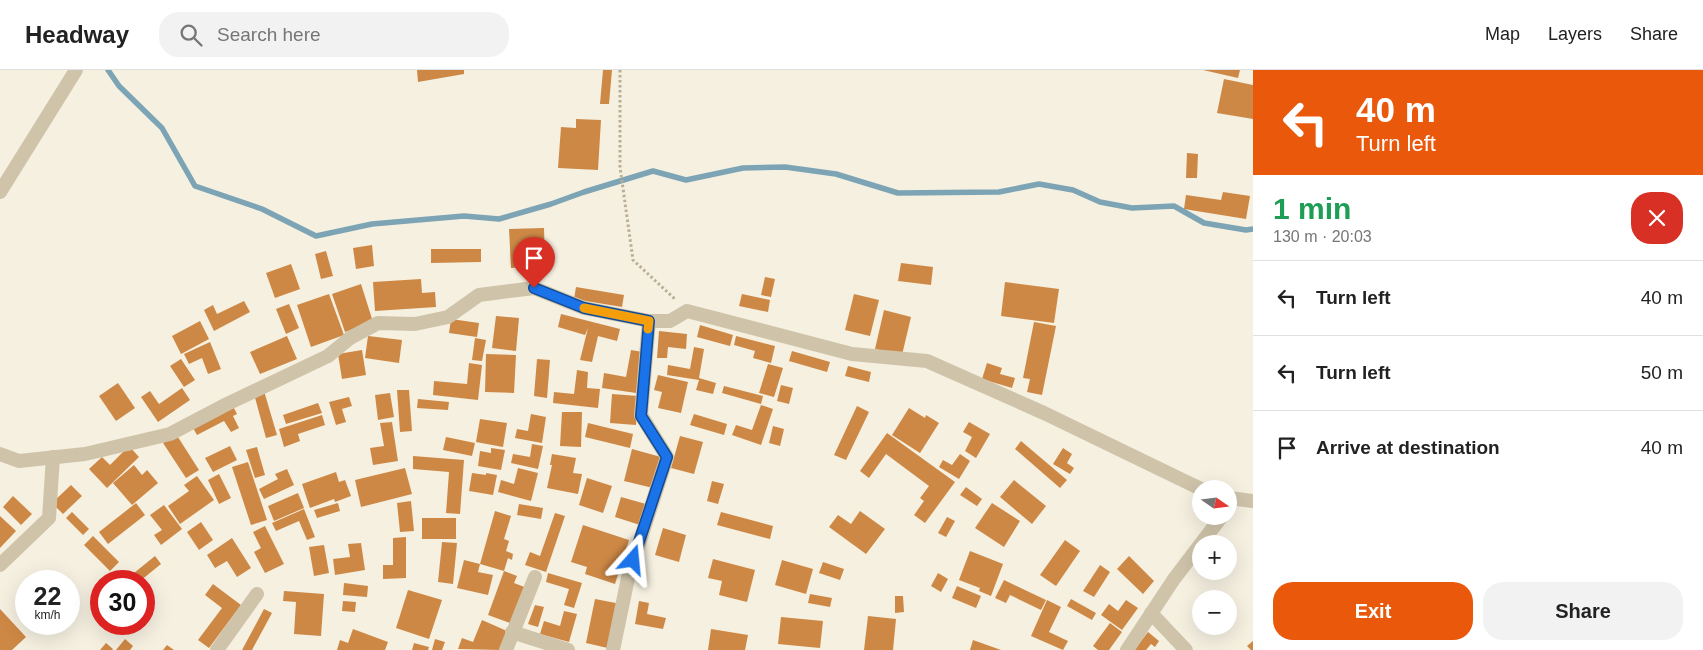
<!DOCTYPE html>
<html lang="en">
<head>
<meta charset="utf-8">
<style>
	body { margin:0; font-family:Helvetica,sans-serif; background:#f2f2f2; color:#222; height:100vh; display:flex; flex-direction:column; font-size:19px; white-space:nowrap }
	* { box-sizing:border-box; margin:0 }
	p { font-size:16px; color:#767676 }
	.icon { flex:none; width:28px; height:28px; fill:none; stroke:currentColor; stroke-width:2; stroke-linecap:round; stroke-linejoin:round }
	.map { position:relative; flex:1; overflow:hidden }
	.sheet { display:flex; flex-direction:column; background:#fff; width:450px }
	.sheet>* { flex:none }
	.top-card { background:#ea580c; color:#fff; overflow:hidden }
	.needle { width:32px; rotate:104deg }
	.tools { position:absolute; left:1192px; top:410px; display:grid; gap:10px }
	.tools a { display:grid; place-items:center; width:45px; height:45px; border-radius:50%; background:#fff; box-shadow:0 5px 20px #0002; font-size:25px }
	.speed { position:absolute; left:15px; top:500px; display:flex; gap:10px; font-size:25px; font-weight:700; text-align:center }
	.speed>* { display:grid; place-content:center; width:65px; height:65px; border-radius:50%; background:#fff; box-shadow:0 5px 20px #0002; line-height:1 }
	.speed small { font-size:12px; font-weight:400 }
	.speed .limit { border:8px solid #d22; background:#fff; color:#111 }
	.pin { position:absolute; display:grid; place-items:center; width:42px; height:42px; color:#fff; margin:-51px -21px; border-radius:50% 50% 50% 0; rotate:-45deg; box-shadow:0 0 5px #0007 }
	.pin .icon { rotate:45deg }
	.me { position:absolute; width:55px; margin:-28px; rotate:18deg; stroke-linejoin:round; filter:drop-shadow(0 0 4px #0008) }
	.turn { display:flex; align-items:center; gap:18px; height:105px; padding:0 20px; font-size:22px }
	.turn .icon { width:65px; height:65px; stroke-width:2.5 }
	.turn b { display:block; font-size:35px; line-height:42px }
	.round { display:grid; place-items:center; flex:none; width:52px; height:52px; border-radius:20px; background:#f2f2f2 }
	.head { display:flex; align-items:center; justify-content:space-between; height:85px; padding:0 20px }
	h1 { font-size:30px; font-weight:600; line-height:38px; color:#1e9e55 }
	.primary-button { display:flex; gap:10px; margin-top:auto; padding:10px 20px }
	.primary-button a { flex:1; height:58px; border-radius:20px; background:#ea580c; color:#fff; font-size:20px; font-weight:600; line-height:58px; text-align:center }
	.primary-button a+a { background:#f2f2f2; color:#222 }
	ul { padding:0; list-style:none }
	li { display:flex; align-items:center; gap:15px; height:75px; padding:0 20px; border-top:1px solid #e0e0e0 }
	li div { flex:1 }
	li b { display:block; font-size:19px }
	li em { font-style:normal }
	header { display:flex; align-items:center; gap:30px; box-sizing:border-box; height:70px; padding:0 25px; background:#fff; border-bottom:1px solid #e0e0e0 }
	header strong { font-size:24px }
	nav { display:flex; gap:28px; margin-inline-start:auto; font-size:18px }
	.search { width:350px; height:45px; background:#f2f2f2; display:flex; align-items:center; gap:12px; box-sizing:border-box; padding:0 18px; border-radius:20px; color:#767676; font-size:19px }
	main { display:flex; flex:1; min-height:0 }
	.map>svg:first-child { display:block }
</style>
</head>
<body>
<header>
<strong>Headway</strong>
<div class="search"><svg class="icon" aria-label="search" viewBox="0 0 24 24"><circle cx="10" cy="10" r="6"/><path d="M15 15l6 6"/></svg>Search here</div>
<nav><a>Map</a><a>Layers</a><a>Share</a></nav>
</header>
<main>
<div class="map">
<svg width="1253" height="580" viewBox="0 0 1253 580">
	<rect width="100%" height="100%" fill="#f5f0e0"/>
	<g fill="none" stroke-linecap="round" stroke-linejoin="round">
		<path stroke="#7ca4b5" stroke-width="5.5" d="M108,0L119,16L162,58L195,116L262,139L316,166L372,154L464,146L499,149L551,134L584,122L653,101L686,110L743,98L785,97L836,104L898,123L999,122L1039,114L1073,120L1100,132L1132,138L1174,136L1204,153L1246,160L1253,159"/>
	</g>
	<g fill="#ce8845">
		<path d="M417,0H464V4L418,12Z"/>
		<path d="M603,0H612L609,34H600Z"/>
		<path d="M1203,0H1240L1238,8Z"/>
		<path d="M1224,9L1253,15V49L1217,43Z"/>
		<path d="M576,49L601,50L598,100L558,98L561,57L576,58Z"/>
		<path d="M1187,83L1198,84L1197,108H1186Z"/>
		<path d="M1223,122L1250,126L1246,149L1184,139L1186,125L1221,130Z"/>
		<path d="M544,158L545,196L511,198L509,159Z"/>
		<path d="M372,175L374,196L356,199L353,178Z"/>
		<path d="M431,179H481V192L431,193Z"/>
		<path d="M326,181L333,206L321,209L315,184Z"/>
		<path d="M901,193L933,197L931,215L898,211Z"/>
		<path d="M291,194L300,219L275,228L266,203Z"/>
		<path d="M765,207L775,209L771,227L761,225Z"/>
		<path d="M421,209L422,223L435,222L436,237L375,241L373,212Z"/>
		<path d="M1005,212L1059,219L1054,253L1001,246Z"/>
		<path d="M361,214L373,252L345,262L332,224Z"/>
		<path d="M576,217L624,225L622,237L574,229Z"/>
		<path d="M329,224L344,265L311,277L297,235Z"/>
		<path d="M742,224L770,230L768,242L739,236Z"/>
		<path d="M854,224L879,230L870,266L845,260Z"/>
		<path d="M244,231L250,242L214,261L204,240L213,235L217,244Z"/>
		<path d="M289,234L299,258L286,264L276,239Z"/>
		<path d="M884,240L911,247L902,285L875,279Z"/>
		<path d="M561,244L620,259L617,271L598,266L592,292L580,290L588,258L585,265L558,257Z"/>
		<path d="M496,246L519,248L516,281L492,278Z"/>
		<path d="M451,249L479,253L477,267L449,263Z"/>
		<path d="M200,251L209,269L181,284L172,266Z"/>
		<path d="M1034,252L1056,256L1042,325L1027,322L1030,309L1023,308Z"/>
		<path d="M700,255L733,265L730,276L697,267Z"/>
		<path d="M659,261L687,264L686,279L668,277L667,288H657Z"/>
		<path d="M287,266L297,289L260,304L250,282Z"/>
		<path d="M368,266L402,270L399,293L365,288Z"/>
		<path d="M736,266L775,276L771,293L753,288L755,281L734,275Z"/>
		<path d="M475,268L486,270L482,291L472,290Z"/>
		<path d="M210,272L221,299L208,304L202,288L189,294L184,284Z"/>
		<path d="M694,277L704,279L699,308L716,313L713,324L696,320L699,310L667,305L668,295L690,299Z"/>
		<path d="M362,280L366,305L342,309L338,284Z"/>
		<path d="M631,280L643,282L636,323L602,318L604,303L626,307Z"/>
		<path d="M792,281L830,292L827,302L789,291Z"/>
		<path d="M486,284L516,285L514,323L485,322Z"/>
		<path d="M181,289L195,310L184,317L170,296Z"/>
		<path d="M537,289L550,290L547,328L534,326Z"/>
		<path d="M469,293L482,295L478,330L433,325L434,311L467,314Z"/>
		<path d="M987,293L1002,298L1000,304L1015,308L1012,318L982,309Z"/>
		<path d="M768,294L783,298L774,327L759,323Z"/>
		<path d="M848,296L871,302L869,312L845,306Z"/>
		<path d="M577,300L588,302L587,318L600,319L598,338L553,333L554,322L574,324Z"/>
		<path d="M658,305L688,312L681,343L658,338L662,322L654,320Z"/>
		<path d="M118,313L135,338L116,351L99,326Z"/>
		<path d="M781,315L793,318L789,334L777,331Z"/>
		<path d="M724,316L763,326L761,334L722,323Z"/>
		<path d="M182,318L190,330L158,352L141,327L150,321L159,334Z"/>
		<path d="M397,320H409L412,361L400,362Z"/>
		<path d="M264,321L277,365L266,368L254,324Z"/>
		<path d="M390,323L394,347L378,350L375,325Z"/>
		<path d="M612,324L638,326L636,355L610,353Z"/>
		<path d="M349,327L352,336L342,339L346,352L336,355L329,332Z"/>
		<path d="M418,329L449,332L448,340L417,338Z"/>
		<path d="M318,333L322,343L286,354L283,345Z"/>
		<path d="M232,334L237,344L233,346L239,358L231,362L224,351L197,365L192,356Z"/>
		<path d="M761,335L773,339L761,375L732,365L736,355L752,360Z"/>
		<path d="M857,336L869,342L846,390L834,385Z"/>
		<path d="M909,338L925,348L926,345L939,353L920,383L892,365Z"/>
		<path d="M562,342H582L581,377L560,376Z"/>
		<path d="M531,344L546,347L542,373L515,368L517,359L528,361Z"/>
		<path d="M694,344L727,354L724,365L690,355Z"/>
		<path d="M322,345L325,355L298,364L300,371L284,377L279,359Z"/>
		<path d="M480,349L507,353L503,377L476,372Z"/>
		<path d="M392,352L398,391L373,395L370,378L384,376L380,353Z"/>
		<path d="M969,352L990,364L976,388L965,381L972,367L963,362Z"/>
		<path d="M588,353L633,364L630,378L585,367Z"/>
		<path d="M773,356L784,359L780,376L769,373Z"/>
		<path d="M887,363L955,412L925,453L914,445L924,431L920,428L929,416L886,384L869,408L860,401Z"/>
		<path d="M176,364L199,400L186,408L163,373Z"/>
		<path d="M680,366L703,372L694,404L671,398Z"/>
		<path d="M446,367L475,373L472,386L443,380Z"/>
		<path d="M1021,371L1067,410L1060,418L1015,379Z"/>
		<path d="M532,374L543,376L538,399L511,393L513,384L530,387Z"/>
		<path d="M129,376L139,387L107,418L89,399L102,387L110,395Z"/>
		<path d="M230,376L237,390L213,402L205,388Z"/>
		<path d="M257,377L265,405L255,408L246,380Z"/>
		<path d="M491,378L505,380L501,400L478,396L480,381L491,383Z"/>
		<path d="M1063,378L1072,384L1067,393L1074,398L1070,404L1053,394Z"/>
		<path d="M632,379L661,387L653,418L624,411Z"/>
		<path d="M552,384L576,388L573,403L582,404L578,424L547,418L552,395H550Z"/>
		<path d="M960,384L970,391L959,409L939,397L943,390L952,395Z"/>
		<path d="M413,386L464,390L460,444L446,443L449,402L413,399Z"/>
		<path d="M248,392L267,450L251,455L232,397Z"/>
		<path d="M134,395L142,405L147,400L158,413L132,435L113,413Z"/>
		<path d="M405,398L412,424L361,437L355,410Z"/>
		<path d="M518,398L538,403L531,431L498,422L501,410L514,414Z"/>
		<path d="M287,399L294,415L264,429L259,419L278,409L275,404Z"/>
		<path d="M336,402L339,412L345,410L351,426L335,432L334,429L310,438L302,414Z"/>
		<path d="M472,403L486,405V403L497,405L493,425L469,421Z"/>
		<path d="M219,404L231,428L219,434L208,410Z"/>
		<path d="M197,406L214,430L180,454L168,436L189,421L184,415Z"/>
		<path d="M587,408L612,416L603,443L579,435Z"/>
		<path d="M1014,410L1046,436L1032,454L1000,427Z"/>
		<path d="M712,411L724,414L718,434L707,431Z"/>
		<path d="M71,415L82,426L63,444L52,433Z"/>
		<path d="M966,417L982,429L977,436L960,425Z"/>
		<path d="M298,423L304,438L274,451L268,436Z"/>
		<path d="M13,426L32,444L21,455L3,437Z"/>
		<path d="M621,427L646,434L640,455L615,447Z"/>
		<path d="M411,431L414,461L400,462L397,433Z"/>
		<path d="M136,433L145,445L108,474L99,462Z"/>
		<path d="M338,433L340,441L317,448L314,440Z"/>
		<path d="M992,433L1020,451L1004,477L975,458Z"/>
		<path d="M519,434L543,438L541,449L517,445Z"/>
		<path d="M164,435L182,459L161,475L154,465L162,460L150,445Z"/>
		<path d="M304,439L315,467L307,470L299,451L276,461L272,453Z"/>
		<path d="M495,441L511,446L504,469L509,471L506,481L513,484L512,490L508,488L504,501L480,494Z"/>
		<path d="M860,441L885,459L866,484L829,457L838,445L851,454Z"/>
		<path d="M72,442L89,459L83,465L66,448Z"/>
		<path d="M721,442L773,456L770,469L717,455Z"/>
		<path d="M555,443L565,446L546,502L525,495L530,482L540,486Z"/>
		<path d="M0,446L16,461L0,478Z"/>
		<path d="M947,447L955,451L946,467L938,463Z"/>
		<rect x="422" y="448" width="34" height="21"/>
		<path d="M201,452L213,470L199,480L187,462Z"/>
		<path d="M583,455L629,470L615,514L585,504L587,497L571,492Z"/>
		<path d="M265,456L284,494L265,503L254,482L261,478L253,462Z"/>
		<path d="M663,458L686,465L679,492L655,485Z"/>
		<path d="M93,466L119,492L110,501L84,475Z"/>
		<path d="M406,467V508L383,509V495H393V468Z"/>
		<path d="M232,468L251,498L237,507L227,491L215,498L207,485Z"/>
		<path d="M1065,470L1080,481L1056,516L1040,505Z"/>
		<path d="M442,472L457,473L453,514L438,512Z"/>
		<path d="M361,473L365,500L335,505L333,489L350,487L348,474Z"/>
		<path d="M324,475L329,503L314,506L309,477Z"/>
		<path d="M970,481L1003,494L991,526L979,521L980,518L959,510Z"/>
		<path d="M155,486L161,494L140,511L134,503Z"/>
		<path d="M1129,486L1154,511L1143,524L1117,499Z"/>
		<path d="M713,489L755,500L747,532L719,525L722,511L708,508Z"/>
		<path d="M464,490L480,494L478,502L493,505L488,525L457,518Z"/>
		<path d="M782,490L813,499L806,524L775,515Z"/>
		<path d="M823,492L844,499L840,510L819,503Z"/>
		<path d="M1100,495L1110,502L1094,527L1083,521Z"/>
		<path d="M504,501L517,506L514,513L527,518L513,554L488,545Z"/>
		<path d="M548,503L582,513L574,538L564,535L569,519L546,512Z"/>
		<path d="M938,503L948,509L941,522L931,516Z"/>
		<path d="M1004,510L1046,530L1041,540L1010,525L1006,533L995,528Z"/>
		<path d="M344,513L368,516L367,527L343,525Z"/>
		<path d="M213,514L241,535L209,578L198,570L222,538L205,525Z"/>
		<path d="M957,516L981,526L976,538L952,528Z"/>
		<path d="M408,520L442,530L429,569L396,558Z"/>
		<path d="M284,521L324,524L321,566L294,564L296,532L283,531Z"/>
		<path d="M810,524L832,528L830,537L808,533Z"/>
		<path d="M895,526H903L904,542L895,543Z"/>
		<path d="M595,529L621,534L612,579L586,573Z"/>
		<path d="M1071,529L1096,543L1092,550L1067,536Z"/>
		<path d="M1047,530L1061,537L1049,562L1068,571L1063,580L1031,566Z"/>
		<path d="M1126,530L1138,538L1122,560L1101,545L1109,534L1118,541Z"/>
		<path d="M343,531L356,532L355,542L342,541Z"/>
		<path d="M639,531L649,533L647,544L666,548L663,559L635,554Z"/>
		<path d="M535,535L544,537L538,557L528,554Z"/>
		<path d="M0,539L26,567L12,580H0Z"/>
		<path d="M264,539L272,543L252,580H242Z"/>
		<path d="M564,541L577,544L569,572L540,564L544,551L560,556Z"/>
		<path d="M868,546L896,549L893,580H864Z"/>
		<path d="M781,547L823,551L820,578L778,574Z"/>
		<path d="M482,550L507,561L500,580L458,579L462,568L473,572Z"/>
		<path d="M1110,553L1122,562L1109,580H1098L1093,576Z"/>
		<path d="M353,559L388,572L385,580H337L340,570L348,573Z"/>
		<path d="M711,559L748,565L745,580H708Z"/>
		<path d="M1148,562L1159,571L1155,577L1151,574L1146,580H1134Z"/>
		<path d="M125,569L133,576L130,580H116Z"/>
		<path d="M435,569L445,572L442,580H432Z"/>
		<path d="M973,570L1001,580H970Z"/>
		<path d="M1253,571V580H1251L1247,576Z"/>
		<path d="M106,573L113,579L112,580H100Z"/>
		<path d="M414,573L429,577L428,580H412Z"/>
		<path d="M167,575L174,580H163Z"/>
	</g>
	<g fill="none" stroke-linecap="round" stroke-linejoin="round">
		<path stroke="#bbae94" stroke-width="3" stroke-dasharray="2.5 2.5" stroke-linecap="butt" d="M620,0V97L633,190L676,230"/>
		<g stroke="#cfc4aa" stroke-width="14">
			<path d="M0,122L76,0"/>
			<path d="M0,384L19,391L85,384L170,364L227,334L328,286L350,268L378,253L415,254L448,247L479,225L534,218L584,238L649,251H670L687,241L852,284L927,291L1044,343L1201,419"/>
			<path d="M1229,428L1253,431"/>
			<path d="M0,495L49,448L53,387"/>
			<path d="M1151,543L1186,580"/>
			<path d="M512,562L568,580"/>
			<path d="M217,580L257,524"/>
			<path d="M506,580L535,507"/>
			<path d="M613,580L628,508L667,387L641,345L649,251"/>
			<path d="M1127,580L1174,509L1222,446"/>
		</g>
	</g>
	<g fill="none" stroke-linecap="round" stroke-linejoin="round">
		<g stroke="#114b97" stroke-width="12">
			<path id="route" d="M534,218L584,238L649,251L641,346L667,387L633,490"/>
		</g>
		<use href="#route" stroke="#1a73e8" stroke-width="9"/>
		<path stroke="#f59e0b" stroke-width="9" d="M584,238L649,251L648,259"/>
	</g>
</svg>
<div class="tools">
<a><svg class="needle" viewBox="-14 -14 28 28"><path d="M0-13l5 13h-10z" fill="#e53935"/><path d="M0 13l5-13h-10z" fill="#767676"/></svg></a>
<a>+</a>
<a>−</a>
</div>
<div class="speed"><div>22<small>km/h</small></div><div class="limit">30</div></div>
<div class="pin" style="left:534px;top:218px;background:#d93025"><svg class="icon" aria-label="arrive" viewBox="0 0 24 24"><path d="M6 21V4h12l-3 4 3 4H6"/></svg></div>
<svg class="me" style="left:633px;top:490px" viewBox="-20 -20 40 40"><path d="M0-17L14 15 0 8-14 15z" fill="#1a73e8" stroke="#fff" stroke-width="4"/></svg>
</div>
<section class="sheet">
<div class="top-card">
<div class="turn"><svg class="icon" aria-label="left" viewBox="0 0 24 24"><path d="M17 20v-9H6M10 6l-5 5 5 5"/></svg><div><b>40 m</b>Turn left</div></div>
</div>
<div class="head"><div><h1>1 min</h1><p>130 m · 20:03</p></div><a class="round" style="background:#d93025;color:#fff"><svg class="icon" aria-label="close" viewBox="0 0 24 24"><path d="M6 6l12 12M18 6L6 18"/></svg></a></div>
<ul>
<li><svg class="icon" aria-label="left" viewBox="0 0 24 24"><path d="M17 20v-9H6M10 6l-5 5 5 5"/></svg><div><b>Turn left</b></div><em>40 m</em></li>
<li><svg class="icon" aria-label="left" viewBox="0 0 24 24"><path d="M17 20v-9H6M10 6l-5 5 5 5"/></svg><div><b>Turn left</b></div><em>50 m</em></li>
<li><svg class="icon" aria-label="arrive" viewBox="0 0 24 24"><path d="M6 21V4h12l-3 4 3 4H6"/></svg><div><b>Arrive at destination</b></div><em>40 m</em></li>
</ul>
<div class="primary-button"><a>Exit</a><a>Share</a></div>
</section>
</main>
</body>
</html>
